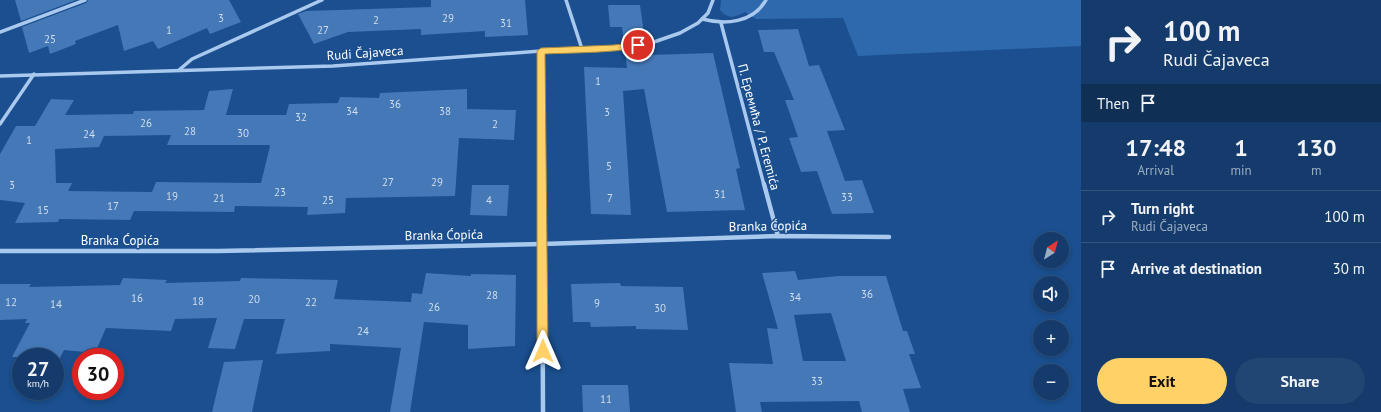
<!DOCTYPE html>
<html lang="en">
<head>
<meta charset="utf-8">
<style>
	body { margin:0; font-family:"PT Sans",sans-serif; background:#214673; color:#f1f3f6; height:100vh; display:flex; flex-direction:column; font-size:15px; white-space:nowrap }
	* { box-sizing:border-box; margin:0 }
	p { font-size:13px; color:#9dadc1 }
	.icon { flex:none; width:22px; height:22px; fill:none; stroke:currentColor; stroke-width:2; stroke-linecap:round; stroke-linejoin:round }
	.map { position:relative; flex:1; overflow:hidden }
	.details { display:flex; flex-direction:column; background:#143b6b; width:300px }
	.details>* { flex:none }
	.hud { background:#143b6b; color:#f1f3f6; overflow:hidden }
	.needle { width:26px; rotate:36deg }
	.fabs { position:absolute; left:1033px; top:232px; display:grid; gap:8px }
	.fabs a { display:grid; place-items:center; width:36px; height:36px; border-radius:50%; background:#143b6b; box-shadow:0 2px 6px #0003,0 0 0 1px #33557e; font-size:20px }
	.speed { position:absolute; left:12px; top:348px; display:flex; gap:8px; font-size:20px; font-weight:700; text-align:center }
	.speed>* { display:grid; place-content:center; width:52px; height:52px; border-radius:50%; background:#143b6b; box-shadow:0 2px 6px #0003,0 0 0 1px #33557e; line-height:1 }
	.speed small { font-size:10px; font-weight:400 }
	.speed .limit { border:6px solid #d22; background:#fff; color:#111 }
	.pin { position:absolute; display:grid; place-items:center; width:34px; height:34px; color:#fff; margin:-17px; border:2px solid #fff; border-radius:50%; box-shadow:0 1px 4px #0007 }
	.me { position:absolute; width:44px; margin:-22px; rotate:0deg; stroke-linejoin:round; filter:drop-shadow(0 0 3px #0008) }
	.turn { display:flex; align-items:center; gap:14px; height:84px; padding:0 16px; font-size:18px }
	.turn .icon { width:52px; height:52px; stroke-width:2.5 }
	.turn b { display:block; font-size:28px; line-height:34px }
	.then { display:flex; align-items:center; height:38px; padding:0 16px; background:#0003; gap:8px; font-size:15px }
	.eta { display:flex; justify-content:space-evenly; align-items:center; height:68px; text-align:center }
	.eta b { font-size:24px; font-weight:700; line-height:28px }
	.action { display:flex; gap:8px; margin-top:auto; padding:8px 16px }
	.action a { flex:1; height:46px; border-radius:24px; background:#ffd166; color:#111; font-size:16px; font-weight:700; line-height:46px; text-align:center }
	.action a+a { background:#214673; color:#f1f3f6 }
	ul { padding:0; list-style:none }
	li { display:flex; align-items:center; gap:12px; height:52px; padding:0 16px; border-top:1px solid #33557e }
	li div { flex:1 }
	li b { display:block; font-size:15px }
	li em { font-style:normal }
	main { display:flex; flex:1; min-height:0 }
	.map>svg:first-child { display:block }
</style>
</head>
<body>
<main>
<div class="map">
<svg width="1081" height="412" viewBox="0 0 1081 412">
	<rect width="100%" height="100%" fill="#1b4f8f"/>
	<path fill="#2e69ad" d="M721,0H1081V46L858,56L843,18L756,19L745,12C736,17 728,20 720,10Z"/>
	<g fill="#4478b7" fill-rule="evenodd">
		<path d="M15,0H76L21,21Z"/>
		<path d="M88,0H229L241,22L210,34L207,28L158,49L153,41L124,51L118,25L75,41L76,44L50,54L48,46L29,53L22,27L86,3Z"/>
		<path d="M431,0H525L528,35L485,37V31L421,35V29L348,32L314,44L298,14L306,11L431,7Z"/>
		<path d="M608,5H640L645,41L624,43L622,27H610Z"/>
		<path d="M798,29L809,66L819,65L845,130L827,131L845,181L862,180L874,213L832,214L817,171L801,172L789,138L798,137L785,100H794L774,52H764L758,30Z"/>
		<path d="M645,47L647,55L713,53L740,168L736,169L745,210L667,212L644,89L623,91L631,215L591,214L584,67L627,68L625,50Z"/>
		<path d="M233,89L226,115H286L289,104L338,103L340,97L379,98L380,93L467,89V109L516,110L514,140L459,138L455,196L346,198L345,213L307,215L308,207L235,206L234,212L134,211L130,220L59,219L58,222L15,223L25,203L0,200V154L16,126H35L51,99L74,100L65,115L133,114L134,111L204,110L209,91ZM171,135L167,145H269L270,146L261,183L156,182L152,192L68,191L72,183H56L55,149L99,147L104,136Z"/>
		<path d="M472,185H509L507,216L470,215Z"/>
		<path d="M795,271L798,280L838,276H886L903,331H907L915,354H909L921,388L903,389L910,412H862L859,401L760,402L762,412H736L729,363L773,364L767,328L778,329L762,273ZM831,313L846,361H803L794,315Z"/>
		<path d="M426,273L471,276V274L516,275L515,346L468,349V325L424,322L410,412H390L401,348L330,344V351L276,354L285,319H244L235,349L208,348L217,318L175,319L171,331L106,328L95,353L64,350L59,360H55V357H12L30,323H25L27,319L0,320V284H31L29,287L120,285L123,278L167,280L165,283L240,281L241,278L338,280L334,299L411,302L412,293L422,294Z"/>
		<path d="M620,283L621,286L683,287L688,330L636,329V326L591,327L590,322H573L571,284Z"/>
		<path d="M263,360L252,412H212L224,362Z"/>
		<path d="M582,385H628L630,412H583Z"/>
	</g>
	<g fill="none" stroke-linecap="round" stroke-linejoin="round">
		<g stroke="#a9c9ee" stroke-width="3.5">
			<path d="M566,0L582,49"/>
			<path d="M702,19C725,25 753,23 766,0"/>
			<path d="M721,23L764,185"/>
			<path d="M0,32L85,0"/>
			<path d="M541,51L542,185"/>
			<path d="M179,70L192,59L322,0"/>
			<path d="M0,76L333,66L541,51L614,48L651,43L680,33L698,23L708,13L713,0"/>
			<path d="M0,124L34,74"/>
		</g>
		<g stroke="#a9c9ee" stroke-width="4.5">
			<path d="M542,184L543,412"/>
			<path d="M764,184L778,236"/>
			<path d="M0,251H218L543,244L778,236L889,237"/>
		</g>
	</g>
	<path fill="#ffd166" stroke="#a68842" d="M638,42L642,45C635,53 560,53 545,54L548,351L546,354L543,356L539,354L537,351V51L541,48L614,45Z"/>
	<g text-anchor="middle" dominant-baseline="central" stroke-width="3" stroke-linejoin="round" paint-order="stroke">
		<g font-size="11" fill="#d0dded">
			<text x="221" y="18">3</text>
			<text x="448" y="18">29</text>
			<text x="376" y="20">2</text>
			<text x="506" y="23">31</text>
			<text x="169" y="30">1</text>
			<text x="323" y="30">27</text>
			<text x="50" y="39">25</text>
			<text x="598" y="81">1</text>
			<text x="395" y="104">36</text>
			<text x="352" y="111">34</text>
			<text x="445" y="111">38</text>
			<text x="607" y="112">3</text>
			<text x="301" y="117">32</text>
			<text x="146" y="123">26</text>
			<text x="495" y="124">2</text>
			<text x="190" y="131">28</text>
			<text x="243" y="133">30</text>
			<text x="89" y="134">24</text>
			<text x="29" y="140">1</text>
			<text x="609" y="166">5</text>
			<text x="388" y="182">27</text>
			<text x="437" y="182">29</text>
			<text x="12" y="185">3</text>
			<text x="280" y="192">23</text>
			<text x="720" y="194">31</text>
			<text x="172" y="196">19</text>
			<text x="847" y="197">33</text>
			<text x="219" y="198">21</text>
			<text x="610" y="198">7</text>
			<text x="328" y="200">25</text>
			<text x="489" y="200">4</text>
			<text x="113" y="206">17</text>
			<text x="43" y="210">15</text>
			<text x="867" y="294">36</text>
			<text x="492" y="295">28</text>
			<text x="795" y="297">34</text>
			<text x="137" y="298">16</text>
			<text x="254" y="299">20</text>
			<text x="198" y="301">18</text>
			<text x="11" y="302">12</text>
			<text x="311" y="302">22</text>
			<text x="597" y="303">9</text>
			<text x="56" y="304">14</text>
			<text x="434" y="307">26</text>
			<text x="660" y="308">30</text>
			<text x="363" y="331">24</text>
			<text x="817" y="381">33</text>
			<text x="606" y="399">11</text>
		</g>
		<g font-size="13" fill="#fff" stroke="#1b4f8f">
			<text transform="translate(365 53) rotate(-4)">Rudi Čajaveca</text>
			<text transform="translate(759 127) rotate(75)">П. Еремића / P. Eremića</text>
			<text transform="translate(768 226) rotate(-1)">Branka Ćopića</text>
			<text transform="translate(444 235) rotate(-1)">Branka Ćopića</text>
			<text x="120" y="240">Branka Ćopića</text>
		</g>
	</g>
</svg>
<div class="fabs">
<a><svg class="needle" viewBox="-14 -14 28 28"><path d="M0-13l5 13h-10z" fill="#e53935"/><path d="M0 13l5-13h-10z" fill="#9dadc1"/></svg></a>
<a><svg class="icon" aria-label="sound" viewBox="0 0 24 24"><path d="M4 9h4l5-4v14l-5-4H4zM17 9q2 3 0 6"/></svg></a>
<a>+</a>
<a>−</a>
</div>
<div class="speed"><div>27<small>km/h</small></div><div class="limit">30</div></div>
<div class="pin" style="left:638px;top:45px;background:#d93025"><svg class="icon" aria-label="arrive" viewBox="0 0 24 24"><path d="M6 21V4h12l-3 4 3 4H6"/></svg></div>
<svg class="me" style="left:543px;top:351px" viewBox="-20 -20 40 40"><path d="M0-17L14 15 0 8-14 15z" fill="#ffd166" stroke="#fff" stroke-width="4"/></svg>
</div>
<section class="details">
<div class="hud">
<div class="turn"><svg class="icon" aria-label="right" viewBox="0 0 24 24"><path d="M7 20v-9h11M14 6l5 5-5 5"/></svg><div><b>100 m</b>Rudi Čajaveca</div></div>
<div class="then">Then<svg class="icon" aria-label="arrive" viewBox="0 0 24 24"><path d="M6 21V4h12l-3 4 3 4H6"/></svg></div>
</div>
<div class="eta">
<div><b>17:48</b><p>Arrival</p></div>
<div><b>1</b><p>min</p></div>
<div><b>130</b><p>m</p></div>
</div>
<ul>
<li><svg class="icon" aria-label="right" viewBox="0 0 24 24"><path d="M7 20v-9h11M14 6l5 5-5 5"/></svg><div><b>Turn right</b><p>Rudi Čajaveca</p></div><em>100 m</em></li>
<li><svg class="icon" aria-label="arrive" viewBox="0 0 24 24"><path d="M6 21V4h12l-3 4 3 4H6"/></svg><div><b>Arrive at destination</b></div><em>30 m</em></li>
</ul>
<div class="action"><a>Exit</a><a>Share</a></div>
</section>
</main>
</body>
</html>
